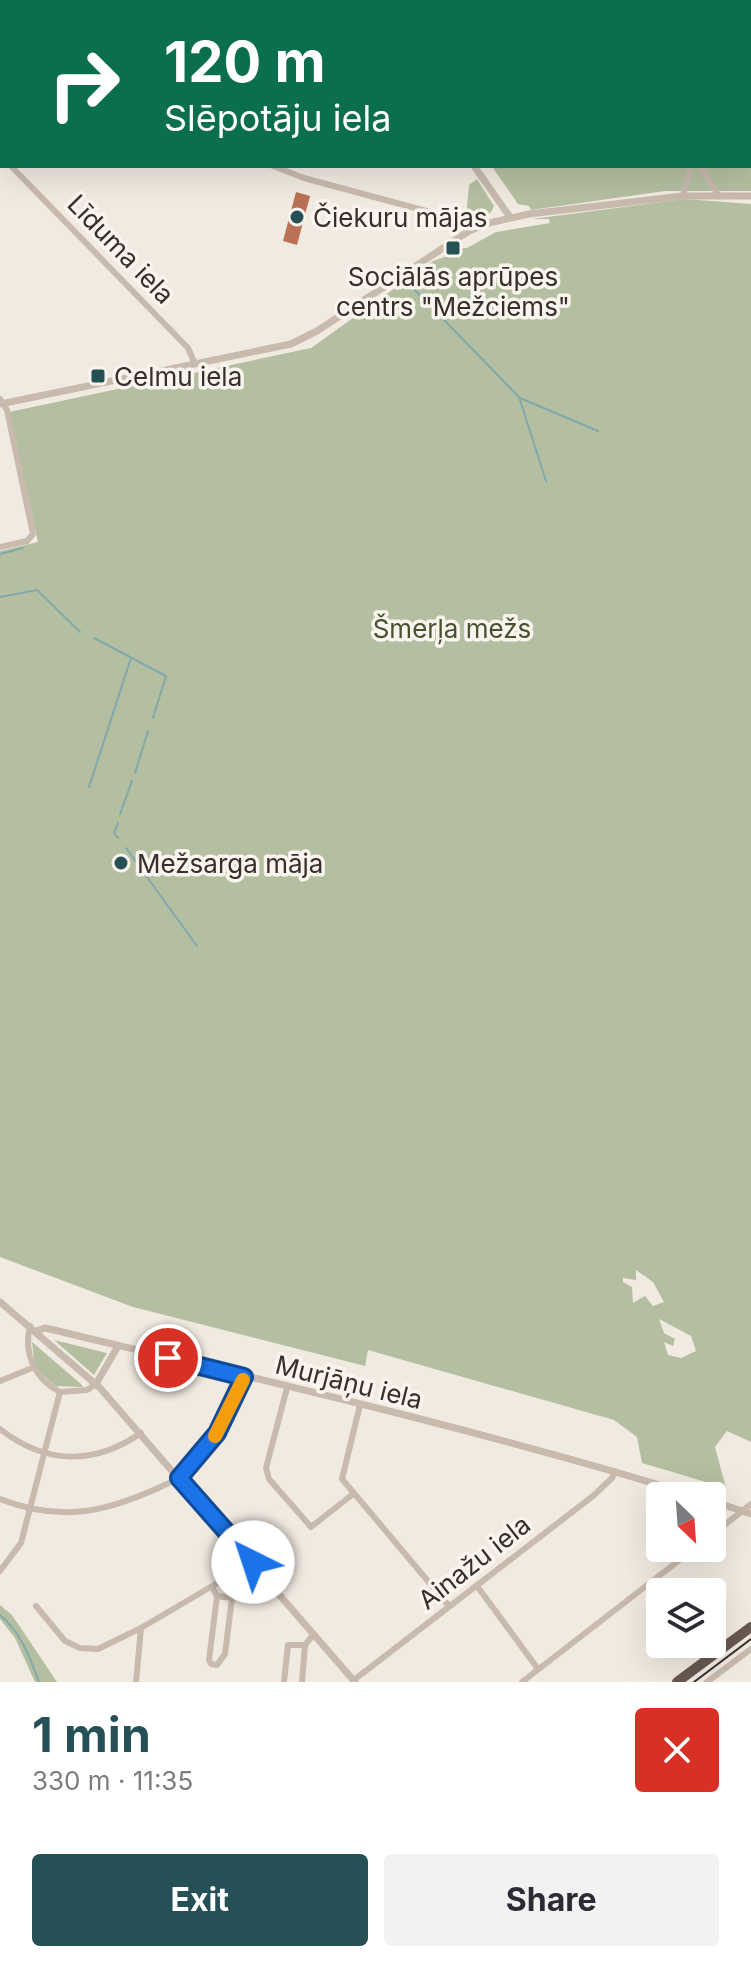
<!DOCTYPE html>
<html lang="en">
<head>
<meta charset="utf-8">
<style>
	body { margin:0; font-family:Inter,sans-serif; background:#f2f2f3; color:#2b2b33; height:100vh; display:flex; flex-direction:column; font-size:30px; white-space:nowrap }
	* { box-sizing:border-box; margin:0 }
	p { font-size:26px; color:#7c7c81 }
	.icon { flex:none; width:44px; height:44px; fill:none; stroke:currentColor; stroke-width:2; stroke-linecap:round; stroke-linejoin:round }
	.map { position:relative; height:1682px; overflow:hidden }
	.details { display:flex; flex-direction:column; background:#fff; flex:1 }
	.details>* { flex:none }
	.guide { position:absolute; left:0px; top:0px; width:752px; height:168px; box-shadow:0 8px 32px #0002; background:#0b6e4f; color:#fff; overflow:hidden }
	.needle { width:52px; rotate:155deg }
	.buttons { position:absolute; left:646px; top:1482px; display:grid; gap:16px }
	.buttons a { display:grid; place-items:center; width:80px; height:80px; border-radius:8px; background:#fff; box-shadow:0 8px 32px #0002; font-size:40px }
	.pin { position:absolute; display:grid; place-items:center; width:68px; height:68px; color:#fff; margin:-34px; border:4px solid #fff; border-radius:50%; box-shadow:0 2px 8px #0007 }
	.me { position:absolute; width:88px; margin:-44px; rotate:319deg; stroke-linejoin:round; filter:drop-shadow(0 0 6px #0008) }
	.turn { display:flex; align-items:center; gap:28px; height:168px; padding:0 32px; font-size:36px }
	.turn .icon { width:104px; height:104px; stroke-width:2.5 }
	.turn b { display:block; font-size:56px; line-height:68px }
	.round { display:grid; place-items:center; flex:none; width:84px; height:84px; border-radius:8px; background:#f2f2f3 }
	.summary { display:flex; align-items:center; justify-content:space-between; height:136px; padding:0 32px }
	h1 { font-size:48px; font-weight:700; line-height:60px; color:#255055 }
	.button { display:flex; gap:16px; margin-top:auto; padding:16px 32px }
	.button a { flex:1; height:92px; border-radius:8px; background:#255055; color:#fff; font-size:32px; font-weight:700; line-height:92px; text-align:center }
	.button a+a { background:#f2f2f3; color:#2b2b33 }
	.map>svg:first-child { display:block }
</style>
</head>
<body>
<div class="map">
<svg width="751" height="1682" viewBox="0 0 751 1682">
	<rect width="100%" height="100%" fill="#f1eae1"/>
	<g fill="#b4bfa2" fill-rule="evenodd">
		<path d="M751,149V191H665L531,210L529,206L518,204L493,168L750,166Z"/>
		<path d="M477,179L494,206C489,219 478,222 466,217L469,185Z"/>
		<path d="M685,199L751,204V1442L727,1431L715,1447L726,1488L642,1463L637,1437L614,1420L368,1350L365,1366L133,1307L0,1257V551L38,542L9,412L311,348L433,261L447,256L455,248H467L496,232L550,223L549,219H532ZM636,1270L653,1282L664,1302L653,1306L645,1296L633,1303L632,1287L623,1282V1278L636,1280ZM659,1319L691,1336L696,1351L681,1358L668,1355L664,1342L673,1346L675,1339L664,1333Z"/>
		<path d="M54,1340L107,1353L94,1375Z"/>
		<path d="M32,1342L81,1384L83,1387L56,1386L35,1369Z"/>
		<path d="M0,1605L12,1615L57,1682H35L15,1638L0,1619Z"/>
	</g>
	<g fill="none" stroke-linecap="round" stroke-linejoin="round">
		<g stroke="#82a8ab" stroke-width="2">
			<path d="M406,281L519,397L546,481"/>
			<path d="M520,398L598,431"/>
			<path d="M0,554L23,548"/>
			<path d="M0,597L37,590L80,632"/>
			<path d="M94,638L166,676L153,718"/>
			<path d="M135,773L148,731"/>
			<path d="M89,787L131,658"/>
			<path d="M120,814L132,781"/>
			<path d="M118,823L114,833L118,838"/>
			<path d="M126,848L197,946"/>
			<path d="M0,1615C21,1632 30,1658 39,1682"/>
		</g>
	</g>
	<path fill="#ba7156" d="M296,192L310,196L297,245L283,241Z"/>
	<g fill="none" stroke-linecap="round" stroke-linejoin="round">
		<g stroke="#c8baad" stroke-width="6">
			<path d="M75,0L78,2"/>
			<path d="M69,2L71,0"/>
			<path d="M0,75L2,73"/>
			<path d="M0,154L2,156"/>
			<path d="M11,166L188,348L195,364"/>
			<path d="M273,166L304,178L452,218L463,224L469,231"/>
			<path d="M700,166L719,196"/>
			<path d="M683,196L691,166"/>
			<path d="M0,399L7,410L33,534L27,541L0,547"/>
			<path d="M30,1326C23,1354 35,1379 60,1392L87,1390L96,1384"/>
			<path d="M0,1381L32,1368"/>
			<path d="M287,1388L266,1468L269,1479L311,1527L353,1494"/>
			<path d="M360,1405L342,1479L449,1606"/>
			<path d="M0,1429C45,1464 93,1466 141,1433"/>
			<path d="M0,1499C65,1524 111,1511 171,1482L179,1478L217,1433L244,1377"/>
			<path d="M712,1535L751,1504"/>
			<path d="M0,1571L21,1543L60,1392"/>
			<path d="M477,1586L538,1669"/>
			<path d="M212,1587L217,1596L232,1598L225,1654L217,1665L211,1664L209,1660L217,1596"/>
			<path d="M36,1606L65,1641L80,1648L98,1649L141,1628L253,1562"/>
			<path d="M354,1680L593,1496L612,1478L615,1471"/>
			<path d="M136,1682L141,1628"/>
			<path d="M284,1682L288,1645H305"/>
			<path d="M302,1682L305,1645L314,1634"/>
			<path d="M522,1682L695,1548"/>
			<path d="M707,1682L751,1649"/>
		</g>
		<g stroke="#c8baad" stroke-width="7">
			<path d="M215,0L218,2"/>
			<path d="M474,166L510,217"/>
			<path d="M0,404L291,344L317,331L469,231L489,223L529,214L683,196H751"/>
			<path d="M0,1302L100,1388L355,1682"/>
			<path d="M36,1331L45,1328C263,1380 482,1430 696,1496"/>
			<path d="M96,1384L118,1346"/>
			<path d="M712,1501L751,1514"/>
		</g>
		<path stroke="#675850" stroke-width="10" d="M677,1682L751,1627"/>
		<path stroke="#372f2b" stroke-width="2" d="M694,1682L751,1639"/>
	</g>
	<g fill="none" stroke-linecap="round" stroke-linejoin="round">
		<g stroke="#114b97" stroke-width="20">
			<path id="route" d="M168,1358L244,1377L217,1433L179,1478L253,1562"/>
		</g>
		<use href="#route" stroke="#1a73e8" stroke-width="14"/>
		<path stroke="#f59e0b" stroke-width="14" d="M215,1436L243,1380"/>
	</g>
	<g fill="#255055" stroke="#f9f4ed" stroke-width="3">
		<circle cx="297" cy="217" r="8"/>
		<rect x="445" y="240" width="16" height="16" rx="4"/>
		<rect x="90" y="368" width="16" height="16" rx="4"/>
		<circle cx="121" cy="863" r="8"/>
	</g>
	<g text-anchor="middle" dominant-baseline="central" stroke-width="7" stroke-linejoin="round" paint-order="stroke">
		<g font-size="26" fill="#372f2b" stroke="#f9f4ed" text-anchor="start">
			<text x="313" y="217">Čiekuru mājas</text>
			<text x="453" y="276" text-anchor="middle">Sociālās aprūpes<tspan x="453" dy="30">centrs "Mežciems"</tspan></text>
			<text x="114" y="376">Celmu iela</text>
			<text x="137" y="863">Mežsarga māja</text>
		</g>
		<g font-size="26" fill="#372f2b" stroke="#f9f4ed">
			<text transform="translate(121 249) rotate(46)">Līduma iela</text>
			<text transform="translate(349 1382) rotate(14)">Murjāņu iela</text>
			<text transform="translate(474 1562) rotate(-38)">Ainažu iela</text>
		</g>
		<g font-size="26" fill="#465331" stroke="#f9f4ed">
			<text x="452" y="628">Šmerļa mežs</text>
		</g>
	</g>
</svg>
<div class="buttons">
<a><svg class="needle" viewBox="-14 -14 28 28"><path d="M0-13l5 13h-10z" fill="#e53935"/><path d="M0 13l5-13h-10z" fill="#7c7c81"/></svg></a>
<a><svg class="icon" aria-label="layers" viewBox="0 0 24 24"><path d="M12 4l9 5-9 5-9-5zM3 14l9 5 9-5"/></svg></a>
</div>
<div class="pin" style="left:168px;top:1358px;background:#d93025"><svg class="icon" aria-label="arrive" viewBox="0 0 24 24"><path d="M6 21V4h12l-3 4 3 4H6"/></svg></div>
<svg class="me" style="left:253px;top:1562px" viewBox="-20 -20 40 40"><circle r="19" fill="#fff"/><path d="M0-13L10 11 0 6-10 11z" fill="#1a73e8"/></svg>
<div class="guide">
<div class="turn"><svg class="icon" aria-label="right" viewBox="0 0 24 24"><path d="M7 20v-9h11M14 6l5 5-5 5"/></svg><div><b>120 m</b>Slēpotāju iela</div></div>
</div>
</div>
<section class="details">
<div class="summary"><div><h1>1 min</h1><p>330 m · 11:35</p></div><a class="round" style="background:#d93025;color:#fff"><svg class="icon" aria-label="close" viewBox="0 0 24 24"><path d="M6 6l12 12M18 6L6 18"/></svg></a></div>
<div class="button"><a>Exit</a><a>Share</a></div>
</section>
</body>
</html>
